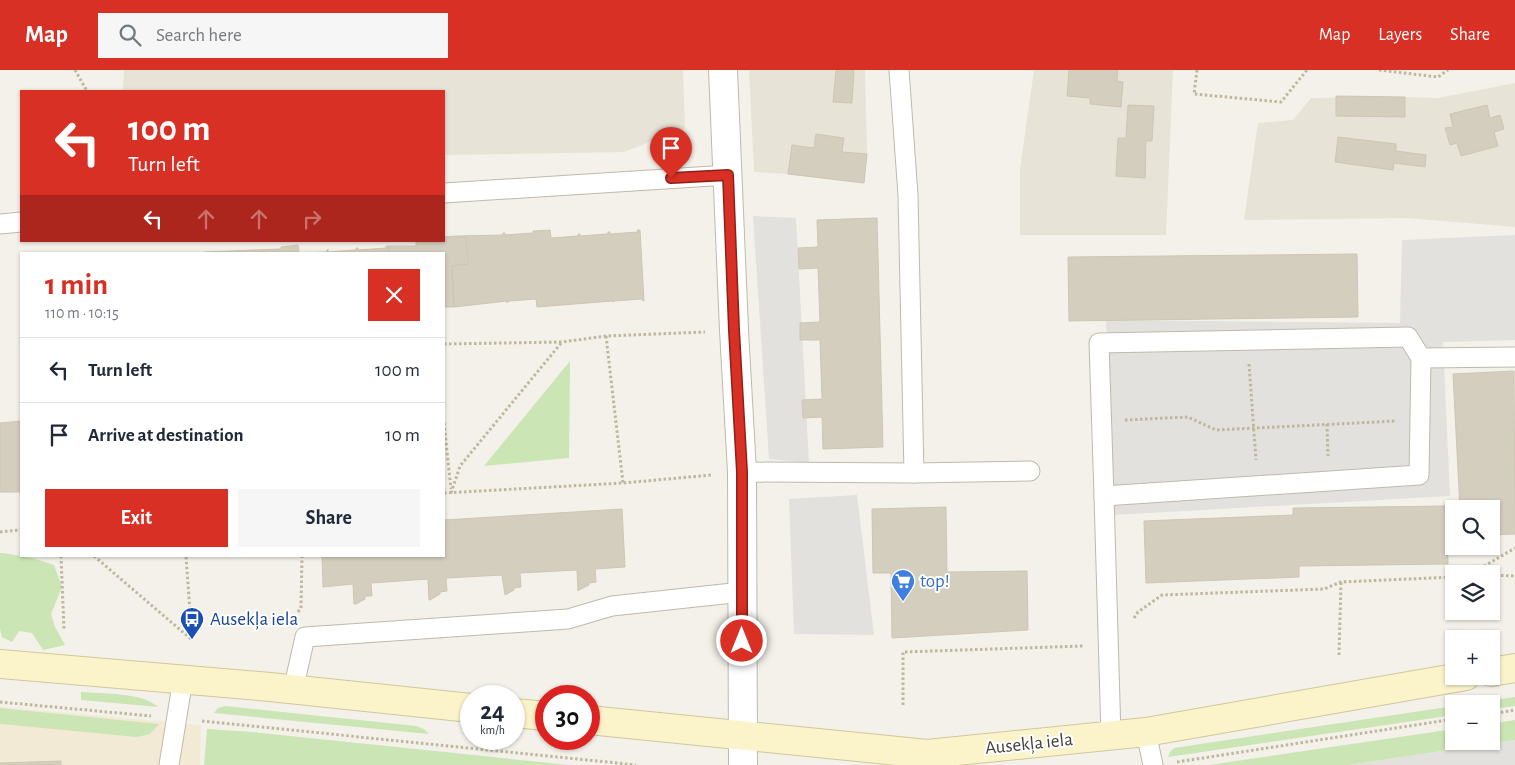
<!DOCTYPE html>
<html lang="en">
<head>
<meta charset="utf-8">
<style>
	body { margin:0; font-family:"Alegreya Sans",sans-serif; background:#f6f6f7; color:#1f2937; height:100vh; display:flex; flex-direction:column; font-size:19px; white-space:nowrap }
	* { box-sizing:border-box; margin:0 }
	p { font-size:16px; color:#747a83 }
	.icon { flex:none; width:28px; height:28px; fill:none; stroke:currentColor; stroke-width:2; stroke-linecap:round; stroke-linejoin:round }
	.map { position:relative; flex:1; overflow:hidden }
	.drawer { position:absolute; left:20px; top:182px; width:425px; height:305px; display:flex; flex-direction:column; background:#fff; border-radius:0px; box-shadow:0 1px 4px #0004 }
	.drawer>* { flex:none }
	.hud { position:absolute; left:20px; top:20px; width:425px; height:152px; border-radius:0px; box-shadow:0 1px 4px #0004; background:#d93025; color:#fff; overflow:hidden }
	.buttons { position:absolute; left:1445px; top:430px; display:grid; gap:10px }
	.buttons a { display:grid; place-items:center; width:55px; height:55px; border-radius:0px; background:#fff; box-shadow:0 1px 4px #0004; font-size:25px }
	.speed { position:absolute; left:460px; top:615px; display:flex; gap:10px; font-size:25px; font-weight:700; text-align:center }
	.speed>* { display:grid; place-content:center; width:65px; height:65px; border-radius:50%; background:#fff; box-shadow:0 1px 4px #0004; line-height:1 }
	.speed small { font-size:12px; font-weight:400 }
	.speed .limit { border:8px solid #d22; background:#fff; color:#111 }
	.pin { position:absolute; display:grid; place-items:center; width:42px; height:42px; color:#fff; margin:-51px -21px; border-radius:50% 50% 50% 0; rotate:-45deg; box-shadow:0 0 5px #0007 }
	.pin .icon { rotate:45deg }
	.me { position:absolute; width:55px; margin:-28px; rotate:0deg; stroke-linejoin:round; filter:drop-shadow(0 0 4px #0008) }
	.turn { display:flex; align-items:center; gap:18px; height:105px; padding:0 25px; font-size:22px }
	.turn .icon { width:65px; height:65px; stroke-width:2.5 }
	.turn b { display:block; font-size:35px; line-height:42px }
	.lanes { display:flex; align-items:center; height:48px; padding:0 25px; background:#0003; justify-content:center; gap:25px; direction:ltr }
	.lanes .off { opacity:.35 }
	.round { display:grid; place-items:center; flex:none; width:52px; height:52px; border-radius:0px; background:#f6f6f7 }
	.overview { display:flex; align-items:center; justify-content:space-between; height:85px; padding:0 25px }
	h1 { font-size:30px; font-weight:700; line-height:38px; color:#d93025 }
	.cta { display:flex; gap:10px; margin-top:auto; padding:10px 25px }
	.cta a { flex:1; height:58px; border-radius:0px; background:#d93025; color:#fff; font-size:20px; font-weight:700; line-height:58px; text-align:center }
	.cta a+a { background:#f6f6f7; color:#1f2937 }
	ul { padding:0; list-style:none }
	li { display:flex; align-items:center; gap:15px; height:65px; padding:0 25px; border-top:1px solid #e0e1e3 }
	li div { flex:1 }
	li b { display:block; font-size:19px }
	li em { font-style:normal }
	header { display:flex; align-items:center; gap:30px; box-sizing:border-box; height:70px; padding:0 25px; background:#d93025; color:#fff }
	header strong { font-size:24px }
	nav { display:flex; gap:28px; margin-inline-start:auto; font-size:18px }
	.search { width:350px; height:45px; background:#f6f6f7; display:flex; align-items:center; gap:12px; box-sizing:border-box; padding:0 18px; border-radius:0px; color:#747a83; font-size:19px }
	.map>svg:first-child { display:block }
</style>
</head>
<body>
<header>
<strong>Map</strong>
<div class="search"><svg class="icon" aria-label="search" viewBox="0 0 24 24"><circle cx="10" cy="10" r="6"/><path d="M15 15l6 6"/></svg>Search here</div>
<nav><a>Map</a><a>Layers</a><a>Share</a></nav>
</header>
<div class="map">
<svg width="1515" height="695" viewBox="0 0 1515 695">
	<rect width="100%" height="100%" fill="#f3f1e9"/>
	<g fill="#e7e3d7">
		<path d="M124,0H683L685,58L624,82L444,85V21H126L123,20Z"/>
		<path d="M749,0H865L867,84L864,113L788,104L754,102Z"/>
		<path d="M1034,0H1173L1166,165H1020V99Z"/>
		<path d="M1515,13V157L1407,148L1244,150L1258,53L1293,50L1311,28L1405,27L1438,28Z"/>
	</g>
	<path fill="#f3ead6" d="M0,637L201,655L200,695H0Z"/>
	<g fill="#cbe5b5">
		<path d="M570,291L569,388L484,396Z"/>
		<path d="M0,483H3L32,488L54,495L62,517L51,544L55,557L65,575L43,580L32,563L19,561L12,572L2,567L0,559Z"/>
		<path d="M81,622C103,624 142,622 158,637L81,630Z"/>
		<path d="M1515,627V636L1491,639V634H1467Z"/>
		<path d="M225,636L416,656L424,659L429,664L214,643L218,638Z"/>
		<path d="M1454,636V645L1168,687L1170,682L1174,678Z"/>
		<path d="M0,638L159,654L150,664L137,667L11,655L0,654Z"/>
		<path d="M1515,650V670L1349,695H1209L1454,659V671H1491V654Z"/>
		<path d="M207,659L252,662L569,695H204Z"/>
	</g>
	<g fill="#e2e1dd">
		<path d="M753,146L796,148L809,393L769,389Z"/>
		<path d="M1515,165V270L1443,272L1450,426L1113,445L1106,250L1400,253L1402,170Z"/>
		<path d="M857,425L874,565L794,564L789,429Z"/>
		<path d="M1515,670V695H1349Z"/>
	</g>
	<g fill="#d4cebf" stroke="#cec6b3">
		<path d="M836,0H854L852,33L833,32Z"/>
		<path d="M1069,0H1118L1117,11L1123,12L1121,37L1090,34V28L1067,26Z"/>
		<path d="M1336,26L1405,27V47L1336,46Z"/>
		<path d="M1128,35L1154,36L1152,71H1146L1145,108L1116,106L1118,68H1126Z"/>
		<path d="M1487,35L1490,48L1500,45L1504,59L1494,62L1498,76L1461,86L1457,73L1450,75L1445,58L1453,57L1450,44Z"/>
		<path d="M816,64L844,68L842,82L867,84L864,113L788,104L792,75L814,78Z"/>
		<path d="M1338,67L1396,74V81L1426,85L1425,97L1394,93L1393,100L1335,92Z"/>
		<path d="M877,148L883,377L823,379L822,347L803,348L802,330L822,329L820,270H800V253L820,252L818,198L799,199L798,178L818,177L817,150Z"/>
		<path d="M550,160L551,168L578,166V164H580V166L608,164V162H610V164L638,162L637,160H640L644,231L642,230V229L613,231L614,232L612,231L537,237L536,229L509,231L507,233V231L454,237L452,196L468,194L466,167L457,168V166L503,165V163H505V165L533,163V161Z"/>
		<path d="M457,166V168L466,167L468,194L452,196L454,237H444V184H389L388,176H416V171H444V167Z"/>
		<path d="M298,175L299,183L326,182L328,179V182L356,180V178H358V180L386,178V176H388L389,184H204V182L281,179V177Z"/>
		<path d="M1357,184L1358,247L1069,251L1068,187Z"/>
		<path d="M1514,301L1515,464L1491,465V439H1460L1453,304Z"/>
		<path d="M21,351V422H0V353Z"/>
		<path d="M1447,436V440L1454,441V456L1447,455L1448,494L1299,496V507L1146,513L1144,451L1293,445V438Z"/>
		<path d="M946,437L947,502L1027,501L1028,560L892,568L891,503H873L872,439Z"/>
		<path d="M622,439L625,497L595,499L596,512L589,513V515L579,520L578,521L577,500L520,503L521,517L514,518V520L505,525L502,505L446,508L447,521L440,522V524L430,530H429L428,509L371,513L372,526H365V529L356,534H354L353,514L323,517L322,486H444V450Z"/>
		<path d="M61,691V695H0V693Z"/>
	</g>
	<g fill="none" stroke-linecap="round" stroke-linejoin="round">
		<g stroke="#bebaac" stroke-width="21">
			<g id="lane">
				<path d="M899,0L908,125L914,403"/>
				<path d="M444,123L728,105"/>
				<path d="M0,154L21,152"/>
				<path d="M1408,267L1421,288L1419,405L1104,426L1099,273Z"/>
				<path d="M1421,288L1515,287"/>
				<path d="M742,402L914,403L1030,401"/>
				<path d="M1104,426L1111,666"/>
				<path d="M293,620L305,567L568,549L612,536L742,522"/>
				<path d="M1146,662L1153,695"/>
				<path d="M169,695L183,609"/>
			</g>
		</g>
		<g stroke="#bebaac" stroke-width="30">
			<path id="street" d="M723,0L734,260L742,402L743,695"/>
		</g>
		<g stroke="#d0c79b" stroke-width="30">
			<g id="secondary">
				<path d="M0,594L270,617L471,638"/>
				<path d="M1491,602L1515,598"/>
				<path d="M514,643L546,646"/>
				<path d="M589,650L927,684L1146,662L1466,606"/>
			</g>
		</g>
		<g stroke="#bfb69e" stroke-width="3" stroke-dasharray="2.5 2.5" stroke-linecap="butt">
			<path d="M75,0L87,21"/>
			<path d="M1197,0L1194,24L1281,32L1307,0"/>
			<path d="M1379,0L1438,7L1448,0"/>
			<path d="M606,266L623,413"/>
			<path d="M444,274L562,272L606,266L705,262"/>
			<path d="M1249,294L1256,390"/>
			<path d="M1125,350L1188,347L1216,360L1396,351"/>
			<path d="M444,353L451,419"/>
			<path d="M1327,354L1328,386"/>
			<path d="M444,423L623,413L712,405"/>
			<path d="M451,423L460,396L562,272"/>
			<path d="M0,462L21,460"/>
			<path d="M61,486L64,559"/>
			<path d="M94,486L192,570L186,486"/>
			<path d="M1471,504L1515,478"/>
			<path d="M1491,505L1515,506"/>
			<path d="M298,542L301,538L302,486"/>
			<path d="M1134,548L1138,542L1162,525L1324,519L1341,512L1454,507"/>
			<path d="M1339,585L1341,512"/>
			<path d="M0,632L151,646"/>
			<path d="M903,635V582L1083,576"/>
			<path d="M1491,644L1515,640"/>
			<path d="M202,651L636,695"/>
			<path d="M1177,692L1454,649"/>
		</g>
		<use href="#lane" stroke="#fff" stroke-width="19"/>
		<use href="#street" stroke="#fff" stroke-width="28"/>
		<use href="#secondary" stroke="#fbf4cb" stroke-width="28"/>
	</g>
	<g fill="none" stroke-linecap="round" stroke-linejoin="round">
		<g stroke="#8d1f18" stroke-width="12">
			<path id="route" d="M671,108L728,105L734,260L742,402V571"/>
		</g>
		<use href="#route" stroke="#d93025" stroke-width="9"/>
	</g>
	<defs>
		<g id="supermarket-pin" transform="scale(1.25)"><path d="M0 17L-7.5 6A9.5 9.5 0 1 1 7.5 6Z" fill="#3f7fe0" stroke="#fff"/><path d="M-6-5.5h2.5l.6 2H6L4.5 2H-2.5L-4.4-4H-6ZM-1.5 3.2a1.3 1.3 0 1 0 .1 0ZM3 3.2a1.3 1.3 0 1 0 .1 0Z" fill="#fff"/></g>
		<g id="bus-pin" transform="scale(1.25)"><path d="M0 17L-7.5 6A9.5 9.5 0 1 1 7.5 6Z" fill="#1a4fb4" stroke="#fff"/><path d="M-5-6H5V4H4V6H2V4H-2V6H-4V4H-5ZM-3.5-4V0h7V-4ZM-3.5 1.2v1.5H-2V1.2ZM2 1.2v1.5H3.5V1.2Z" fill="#fff"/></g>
	</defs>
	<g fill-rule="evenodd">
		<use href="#supermarket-pin" x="903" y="511"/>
		<use href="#bus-pin" x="192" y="549"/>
	</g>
	<g text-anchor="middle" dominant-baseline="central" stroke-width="4" stroke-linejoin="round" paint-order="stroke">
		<g font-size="19" fill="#366cbe" stroke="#fff" text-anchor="start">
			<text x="920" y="511">top!</text>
		</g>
		<g font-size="19" fill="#164399" stroke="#fff" text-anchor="start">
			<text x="210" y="549">Ausekļa iela</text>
		</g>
		<g font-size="19" fill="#464238" stroke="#fff">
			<text transform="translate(1029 674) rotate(-6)">Ausekļa iela</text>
		</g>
	</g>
</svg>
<div class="buttons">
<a><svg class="icon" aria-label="search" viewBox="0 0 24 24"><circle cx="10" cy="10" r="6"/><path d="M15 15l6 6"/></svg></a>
<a><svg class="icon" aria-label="layers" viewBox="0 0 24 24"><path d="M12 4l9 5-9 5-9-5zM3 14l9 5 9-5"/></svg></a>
<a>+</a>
<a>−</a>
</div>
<div class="speed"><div>24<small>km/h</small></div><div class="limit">30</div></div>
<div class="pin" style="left:671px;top:108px;background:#d93025"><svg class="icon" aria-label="arrive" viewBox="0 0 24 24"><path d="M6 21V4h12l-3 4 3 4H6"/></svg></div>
<svg class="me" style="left:742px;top:571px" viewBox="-20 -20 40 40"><circle r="17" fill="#d93025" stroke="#fff" stroke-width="3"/><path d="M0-11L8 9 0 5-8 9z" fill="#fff"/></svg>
<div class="hud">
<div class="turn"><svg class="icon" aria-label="left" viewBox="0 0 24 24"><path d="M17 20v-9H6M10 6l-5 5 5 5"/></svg><div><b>100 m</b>Turn left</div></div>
<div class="lanes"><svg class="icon" aria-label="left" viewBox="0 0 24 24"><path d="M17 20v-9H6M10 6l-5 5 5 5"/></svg><svg class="icon off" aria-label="ahead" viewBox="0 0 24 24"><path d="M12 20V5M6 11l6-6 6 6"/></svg><svg class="icon off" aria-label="ahead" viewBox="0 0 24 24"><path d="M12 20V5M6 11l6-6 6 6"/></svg><svg class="icon off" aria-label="right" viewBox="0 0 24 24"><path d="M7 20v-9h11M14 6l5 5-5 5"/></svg></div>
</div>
<section class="drawer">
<div class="overview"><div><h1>1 min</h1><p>110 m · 10:15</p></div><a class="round" style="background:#d93025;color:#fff"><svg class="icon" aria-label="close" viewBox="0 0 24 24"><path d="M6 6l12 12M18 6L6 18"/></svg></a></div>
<ul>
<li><svg class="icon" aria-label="left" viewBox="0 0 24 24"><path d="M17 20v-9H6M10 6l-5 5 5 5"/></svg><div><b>Turn left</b></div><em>100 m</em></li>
<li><svg class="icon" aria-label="arrive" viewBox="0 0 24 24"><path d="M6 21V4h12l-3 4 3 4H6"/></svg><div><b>Arrive at destination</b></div><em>10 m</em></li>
</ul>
<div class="cta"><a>Exit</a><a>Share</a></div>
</section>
</div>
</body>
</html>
